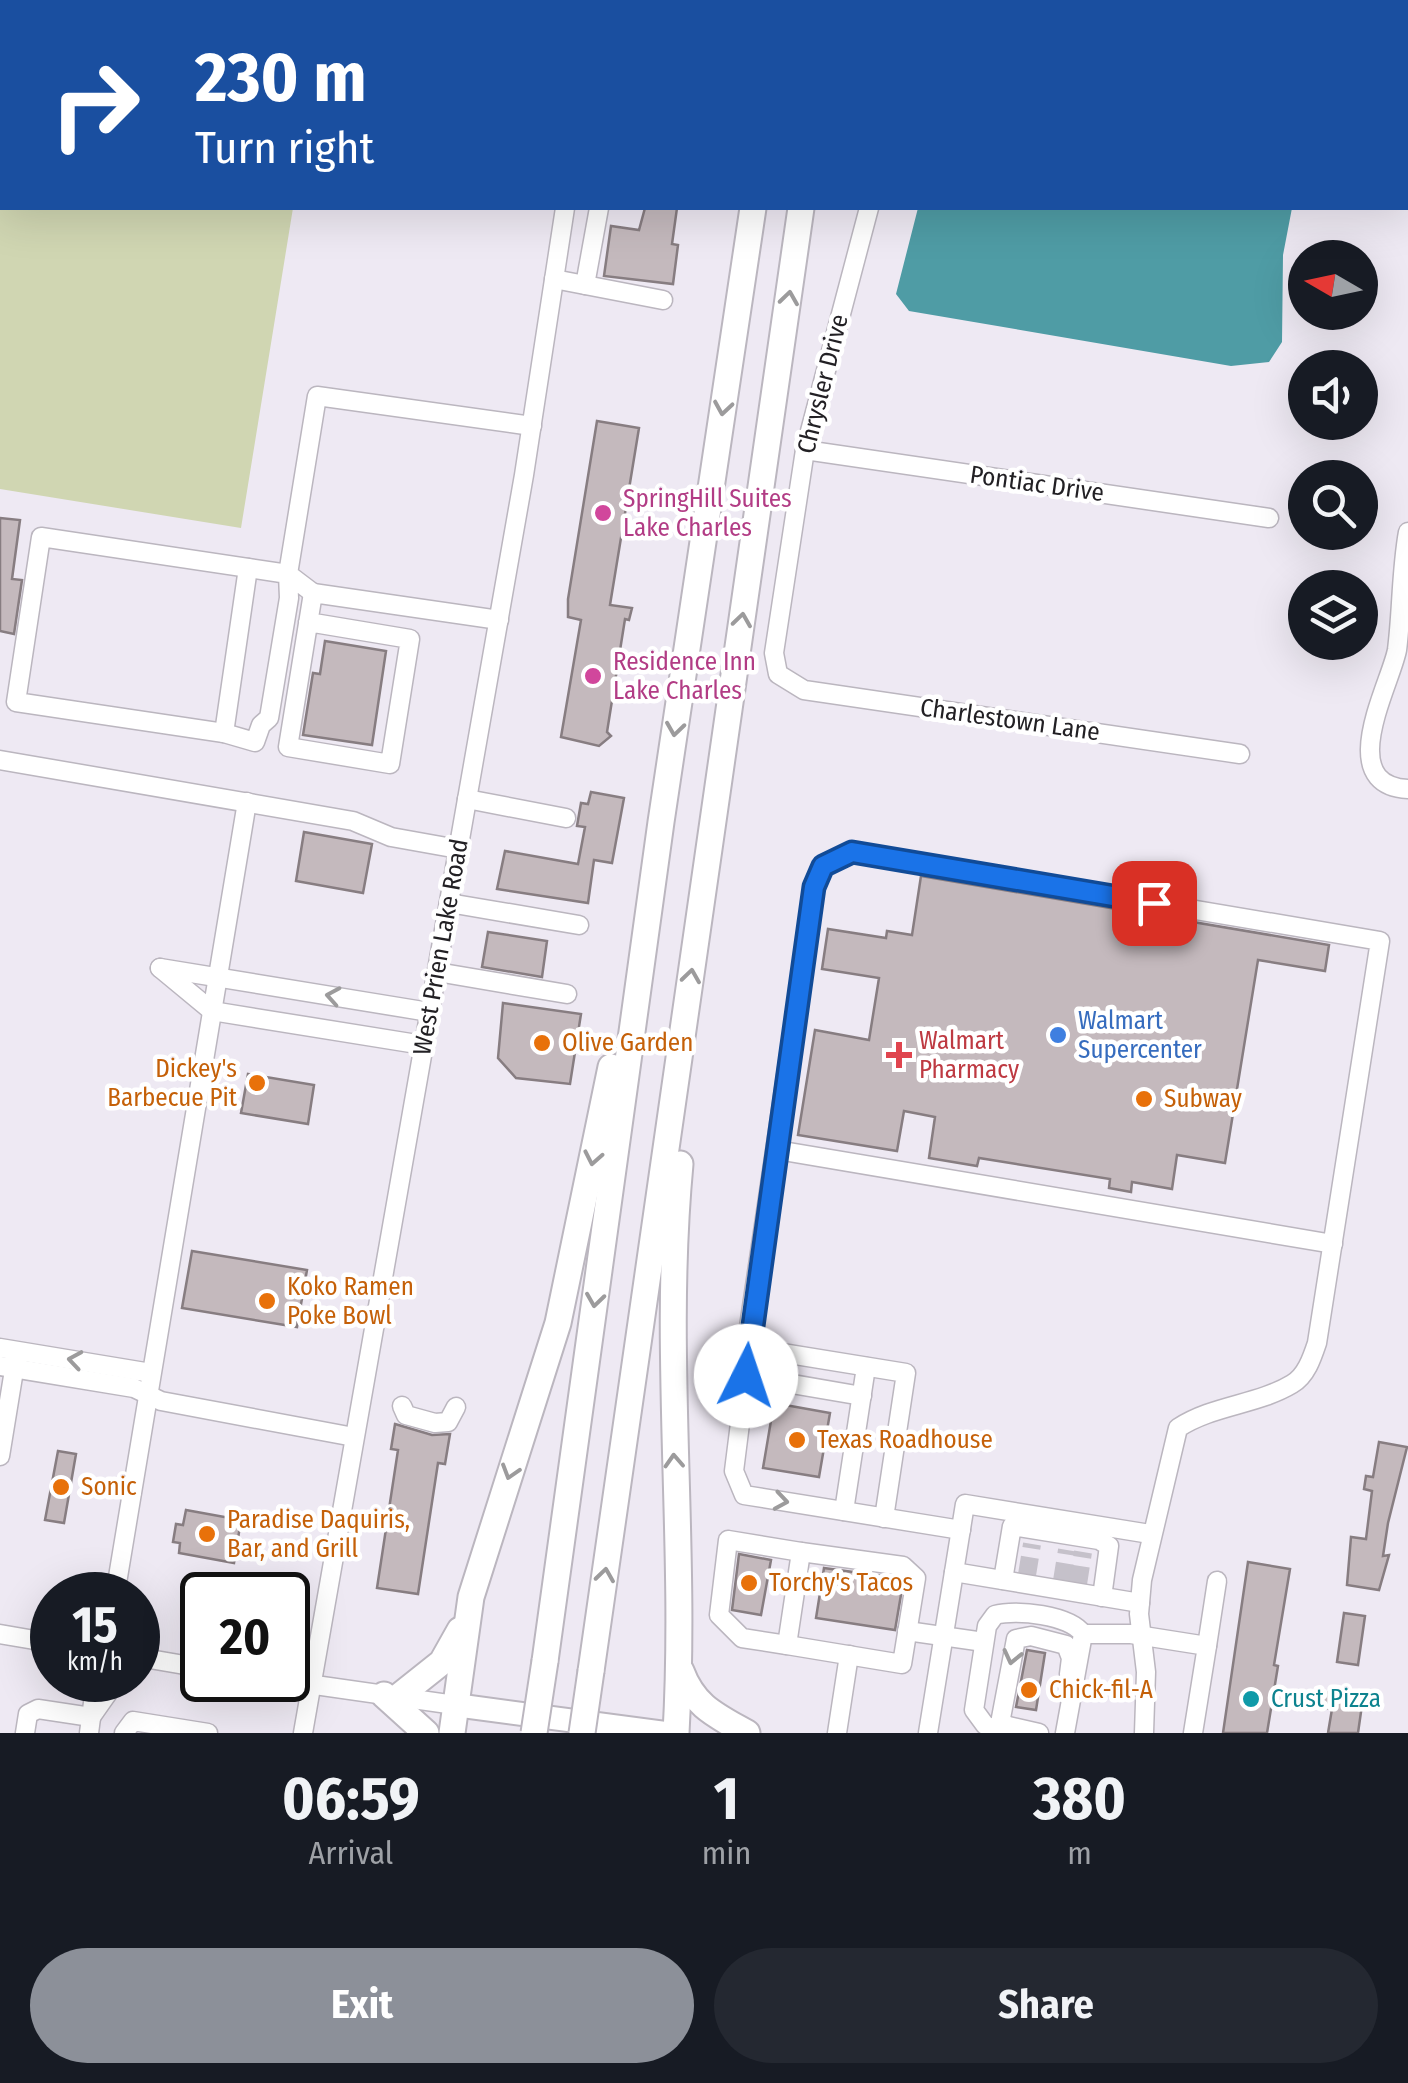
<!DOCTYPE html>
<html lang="en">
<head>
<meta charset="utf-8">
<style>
	body { margin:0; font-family:"Fira Sans Condensed",sans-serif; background:#242831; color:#f1f3f6; height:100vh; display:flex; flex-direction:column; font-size:38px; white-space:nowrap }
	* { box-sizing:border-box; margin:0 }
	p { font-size:32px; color:#9ea1a6 }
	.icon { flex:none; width:55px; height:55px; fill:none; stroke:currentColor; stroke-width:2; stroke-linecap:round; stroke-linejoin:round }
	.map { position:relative; height:1733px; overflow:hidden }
	.sheet { display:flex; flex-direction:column; background:#171b24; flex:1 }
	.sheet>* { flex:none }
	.guide { position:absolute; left:0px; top:0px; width:1410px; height:210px; box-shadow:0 10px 40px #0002; background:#1a4fa0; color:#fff; overflow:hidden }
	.needle { width:65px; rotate:279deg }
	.controls { position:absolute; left:1288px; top:240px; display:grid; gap:20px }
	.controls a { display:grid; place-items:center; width:90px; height:90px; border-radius:50%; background:#171b24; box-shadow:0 10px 40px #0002; font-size:50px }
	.speed { position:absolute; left:30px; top:1572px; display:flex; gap:20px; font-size:50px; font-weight:700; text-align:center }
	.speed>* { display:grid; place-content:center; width:130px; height:130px; border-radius:50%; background:#171b24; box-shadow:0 10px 40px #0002; line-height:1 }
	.speed small { font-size:25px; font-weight:400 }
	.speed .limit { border:5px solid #111; border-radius:15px; background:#fff; color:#111 }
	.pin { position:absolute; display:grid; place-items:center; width:85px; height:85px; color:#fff; margin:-42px; border-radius:20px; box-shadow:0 5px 15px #0006 }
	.me { position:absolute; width:110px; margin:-55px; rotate:4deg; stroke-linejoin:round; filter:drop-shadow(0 0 8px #0008) }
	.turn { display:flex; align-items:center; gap:35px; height:210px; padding:0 30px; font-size:45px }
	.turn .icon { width:130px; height:130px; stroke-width:2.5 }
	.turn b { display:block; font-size:70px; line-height:85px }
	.eta { display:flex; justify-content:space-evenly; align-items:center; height:170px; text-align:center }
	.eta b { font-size:60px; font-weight:700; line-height:70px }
	.cta { display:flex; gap:20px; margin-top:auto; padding:20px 30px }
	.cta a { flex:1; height:115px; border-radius:60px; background:#8c9099; color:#fff; font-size:40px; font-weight:700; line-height:115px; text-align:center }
	.cta a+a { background:#242831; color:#f1f3f6 }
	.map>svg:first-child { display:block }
</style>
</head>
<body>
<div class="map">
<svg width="1408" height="1733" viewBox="0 0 1408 1733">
	<rect width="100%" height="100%" fill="#eee9f3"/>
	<path fill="#d0d6b2" d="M0,25L2,208H293L241,528L0,489Z"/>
	<path fill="#4f9ca5" d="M918,208H1292L1283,255L1282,342L1269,362L1231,366L909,311L896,294Z"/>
	<g fill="#c4b9bd" stroke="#877d81" stroke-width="2.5">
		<path d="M645,208H677L672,244L678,245L673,284L604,276L611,226L639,230Z"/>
		<path d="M597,421L639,428L610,605L632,608L629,620L625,619L607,732L611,736L599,746L561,737L581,620L568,617V599Z"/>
		<path d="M0,518L20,520L12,579L22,580L14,634L0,631Z"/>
		<path d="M325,641L386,651L372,745L303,735L313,673L320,674Z"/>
		<path d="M591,792L624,798L612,863L594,860L588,903L497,889L505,851L578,864L585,827L577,826L581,803L588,804Z"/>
		<path d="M304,832L372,844L363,893L296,881Z"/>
		<path d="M921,876L1329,945L1325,971L1258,960L1225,1163L1177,1155L1172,1189L1132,1182L1131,1192L1109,1188L1110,1179L979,1158L977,1166L929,1158L935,1117L904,1111L897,1151L798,1135L815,1030L869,1040L879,978L822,969L828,929L886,938L887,931L912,935Z"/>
		<path d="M488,932L547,941L542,977L482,967Z"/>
		<path d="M503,1003L581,1014L570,1084L516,1078L498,1058Z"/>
		<path d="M248,1074L314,1085L308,1124L241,1113Z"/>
		<path d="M192,1251L307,1270L297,1327L182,1308Z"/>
		<path d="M774,1403L830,1413L819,1477L763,1468Z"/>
		<path d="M395,1424L432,1435L450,1434L445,1464L438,1463L418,1594L377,1588L398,1450L391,1449Z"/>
		<path d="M1379,1442L1407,1447L1388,1523L1383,1556L1389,1555L1379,1590L1347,1585L1351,1537L1366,1539L1372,1491L1364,1489L1366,1476L1373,1477Z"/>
		<path d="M58,1451L76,1454L64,1523L45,1520Z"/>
		<path d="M186,1510L241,1520L234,1563L179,1553L180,1543L173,1542L176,1524L183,1525Z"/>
		<path d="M739,1554L771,1560L761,1615L732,1610Z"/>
		<path d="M1248,1562L1290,1569L1274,1665L1278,1666L1267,1733H1223Z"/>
		<path d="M824,1568L897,1578L903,1583L895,1630L816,1618Z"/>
		<path d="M1344,1613L1365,1616L1358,1665L1337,1662Z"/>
		<path d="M1027,1650L1045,1653L1036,1710L1016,1707Z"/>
		<path d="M1323,1692L1363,1698L1358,1733H1328L1332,1709L1320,1707Z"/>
	</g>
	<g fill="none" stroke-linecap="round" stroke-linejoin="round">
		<g stroke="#c5c1ca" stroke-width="18" stroke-dasharray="18 9" stroke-linecap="butt">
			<path d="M1027,1575L1032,1544"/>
			<path d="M1062,1581L1067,1550"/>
			<path d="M1078,1584L1083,1552"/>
		</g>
		<g stroke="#bbb6bf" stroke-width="21">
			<g id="minor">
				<path d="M586,0V2"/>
				<path d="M646,2L647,0"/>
				<path d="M914,2V0"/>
				<path d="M869,208L805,450L774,653L778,674L804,690L1240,754"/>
				<path d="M554,279L663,300"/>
				<path d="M585,285L599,208"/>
				<path d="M805,450L1269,518"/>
				<path d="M1408,532C1401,571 1402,611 1397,650C1391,683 1333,785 1408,789"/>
				<path d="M313,593L288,574L41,537L16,702L224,733L255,742L261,725L269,718L289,598L288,574L317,396L532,426"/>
				<path d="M308,622L410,639L390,764L288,747L313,593L499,620"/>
				<path d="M224,733L248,568"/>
				<path d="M0,760L353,821L391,837L458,849"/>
				<path d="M467,799L566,818"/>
				<path d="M449,903L579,925"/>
				<path d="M160,968L212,1011L423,1045"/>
				<path d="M160,968L429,1012"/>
				<path d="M437,972L567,994"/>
				<path d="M777,1150L1333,1244"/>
				<path d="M0,1348L151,1373"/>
				<path d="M0,1366L134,1388L161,1401L354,1437"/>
				<path d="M862,1396L746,1376L734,1471L744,1495L961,1530"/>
				<path d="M402,1406L406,1415L435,1423L448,1422L456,1407"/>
				<path d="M0,1456L16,1358"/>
				<path d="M844,1511L866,1367"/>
				<path d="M884,1518L906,1373L746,1347L814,887L823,866L852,852L1380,941L1317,1343C1312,1358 1306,1376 1292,1384C1257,1405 1213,1405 1178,1428L1142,1580L1139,1614L1146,1672L1144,1733"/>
				<path d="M801,1552L903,1566L916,1578L902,1664L787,1645Z"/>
				<path d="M954,1572L1140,1603"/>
				<path d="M1003,1580L1012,1526L1099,1540L1109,1546L1102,1597"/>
				<path d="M115,1595L247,802"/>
				<path d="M907,1631L984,1642"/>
				<path d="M0,1634L52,1643"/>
				<path d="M1083,1634H1131L1207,1646L1193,1733"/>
				<path d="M787,1645L742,1638L719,1615L728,1540L801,1552"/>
				<path d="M1207,1646L1217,1581"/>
				<path d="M138,1657L202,1668"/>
				<path d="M280,1680L455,1705"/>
				<path d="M1000,1724L1039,1733"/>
				<path d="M25,1733L28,1714L38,1709L91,1717L117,1680"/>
				<path d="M89,1733L96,1680"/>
				<path d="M124,1733L133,1721L208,1733"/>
				<path d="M303,1733L524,475L565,208"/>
				<path d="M837,1733L849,1655"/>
				<path d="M928,1733L965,1504L1150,1534"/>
				<path d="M1003,1733L985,1725L974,1710L987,1626L995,1615C1016,1609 1070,1615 1083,1634L1065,1733"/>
				<path d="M1008,1733L1001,1718L1016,1639L1031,1636L1066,1645L1071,1658L1069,1674"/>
			</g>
		</g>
		<g stroke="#bbb6bf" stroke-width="26">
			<path id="major" d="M455,1705L665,1733"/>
		</g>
		<g stroke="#bbb6bf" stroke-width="29">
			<g id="highway">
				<path d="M782,2L783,0"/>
				<path d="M828,2V0"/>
				<path d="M545,1661L661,822L753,208"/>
				<path d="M591,1671L801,208"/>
				<path d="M681,1671C694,1706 715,1715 747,1733"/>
				<path d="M384,1695L426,1733"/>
				<path d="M398,1697L442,1662L460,1630"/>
				<path d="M452,1733L471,1597L558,1323L611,1067"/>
				<path d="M676,1733C687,1543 662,1354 680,1164"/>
			</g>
		</g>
		<use href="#minor" stroke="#fff" stroke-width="18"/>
		<use href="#major" stroke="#fff" stroke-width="22"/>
		<use href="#highway" stroke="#fff" stroke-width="25"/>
		<g stroke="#bbb6bf" stroke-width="29" stroke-linecap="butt">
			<g id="highway-bridge">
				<path d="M534,1733L545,1661"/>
				<path d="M582,1733L591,1671"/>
			</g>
		</g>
		<use href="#highway-bridge" stroke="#fff" stroke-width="25"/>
	</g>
	<defs><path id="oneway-chevron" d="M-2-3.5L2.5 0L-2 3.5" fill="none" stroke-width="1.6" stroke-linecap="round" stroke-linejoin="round" transform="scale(2.5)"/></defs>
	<g stroke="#9c9b9c">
		<use href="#oneway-chevron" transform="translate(789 298) rotate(-82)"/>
		<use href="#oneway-chevron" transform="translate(723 408) rotate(99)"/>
		<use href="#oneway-chevron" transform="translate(742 620) rotate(-82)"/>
		<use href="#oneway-chevron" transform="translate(675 729) rotate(98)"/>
		<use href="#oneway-chevron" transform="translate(691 976) rotate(-82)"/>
		<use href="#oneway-chevron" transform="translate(333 996) rotate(-170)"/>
		<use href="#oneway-chevron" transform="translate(593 1158) rotate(101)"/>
		<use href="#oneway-chevron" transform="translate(595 1300) rotate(98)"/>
		<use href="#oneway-chevron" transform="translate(75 1360) rotate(-171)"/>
		<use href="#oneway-chevron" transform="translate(674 1461) rotate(-93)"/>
		<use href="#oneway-chevron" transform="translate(510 1472) rotate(107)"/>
		<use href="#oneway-chevron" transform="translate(781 1501) rotate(9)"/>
		<use href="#oneway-chevron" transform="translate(605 1575) rotate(-82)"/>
		<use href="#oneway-chevron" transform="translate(1012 1657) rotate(103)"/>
	</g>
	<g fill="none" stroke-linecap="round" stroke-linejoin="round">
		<g stroke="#114b97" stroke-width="25">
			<path id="route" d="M746,1376L814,887L823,866L852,852L1154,903"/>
		</g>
		<use href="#route" stroke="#1a73e8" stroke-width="18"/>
	</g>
	<g fill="#d1479c" stroke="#fff" stroke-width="4">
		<circle cx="603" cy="513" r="10"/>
		<circle cx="593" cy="676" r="10"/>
	</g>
	<circle fill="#3f7fe0" stroke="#fff" stroke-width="4" cx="1058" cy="1035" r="10"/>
	<g fill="#e8710a" stroke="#fff" stroke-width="4">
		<circle cx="542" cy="1043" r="10"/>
		<circle cx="257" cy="1083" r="10"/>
		<circle cx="1144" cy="1099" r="10"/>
		<circle cx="267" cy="1301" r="10"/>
		<circle cx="797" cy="1440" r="10"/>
		<circle cx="61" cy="1487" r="10"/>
		<circle cx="207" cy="1534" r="10"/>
		<circle cx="749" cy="1583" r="10"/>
		<circle cx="1029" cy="1690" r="10"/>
	</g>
	<path fill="#e0444e" stroke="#fff" stroke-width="4" d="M894 1040h10v10h10v10h-10v10h-10v-10h-10v-10h10z"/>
	<circle fill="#0f9aa8" stroke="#fff" stroke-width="4" cx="1251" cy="1699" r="10"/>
	<g text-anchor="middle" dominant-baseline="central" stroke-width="9" stroke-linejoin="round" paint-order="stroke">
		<g font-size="25" fill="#222024" stroke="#fff">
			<text transform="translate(823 384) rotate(-76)">Chrysler Drive</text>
			<text transform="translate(1037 484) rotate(8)">Pontiac Drive</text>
			<text transform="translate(1010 720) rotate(8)">Charlestown Lane</text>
			<text transform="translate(441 947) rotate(-80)">West Prien Lake Road</text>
		</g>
		<g font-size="25" fill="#b23c85" stroke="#fff" text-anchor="start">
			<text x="623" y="499">SpringHill Suites<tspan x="623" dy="29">Lake Charles</tspan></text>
			<text x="613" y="662">Residence Inn<tspan x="613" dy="29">Lake Charles</tspan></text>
		</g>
		<g font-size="25" fill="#366cbe" stroke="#fff" text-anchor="start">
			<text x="1078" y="1021">Walmart<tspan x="1078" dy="29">Supercenter</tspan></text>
		</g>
		<g font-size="25" fill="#be3a42" stroke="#fff" text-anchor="start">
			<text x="919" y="1041">Walmart<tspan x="919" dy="29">Pharmacy</tspan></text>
		</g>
		<g font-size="25" fill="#c56008" stroke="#fff" text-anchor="start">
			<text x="562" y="1043">Olive Garden</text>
			<text x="237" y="1069" text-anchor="end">Dickey's<tspan x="237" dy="29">Barbecue Pit</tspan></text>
			<text x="1164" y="1099">Subway</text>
			<text x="287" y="1287">Koko Ramen<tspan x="287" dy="29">Poke Bowl</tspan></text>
			<text x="817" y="1440">Texas Roadhouse</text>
			<text x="81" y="1487">Sonic</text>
			<text x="227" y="1520">Paradise Daquiris,<tspan x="227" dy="29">Bar, and Grill</tspan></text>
			<text x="769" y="1583">Torchy's Tacos</text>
			<text x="1049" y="1690">Chick-fil-A</text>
		</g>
		<g font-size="25" fill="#0d838f" stroke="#fff" text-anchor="start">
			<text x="1271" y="1699">Crust Pizza</text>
		</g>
	</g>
</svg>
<div class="controls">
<a><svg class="needle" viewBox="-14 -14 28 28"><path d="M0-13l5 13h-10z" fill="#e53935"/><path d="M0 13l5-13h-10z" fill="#9ea1a6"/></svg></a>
<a><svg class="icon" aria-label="sound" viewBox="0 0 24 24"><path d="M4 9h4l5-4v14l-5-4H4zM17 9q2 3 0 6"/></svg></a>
<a><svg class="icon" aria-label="search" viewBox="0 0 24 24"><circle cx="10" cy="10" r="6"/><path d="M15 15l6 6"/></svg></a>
<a><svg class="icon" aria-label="layers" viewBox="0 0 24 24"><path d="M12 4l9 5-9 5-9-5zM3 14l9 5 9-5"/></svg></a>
</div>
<div class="speed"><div>15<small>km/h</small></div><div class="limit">20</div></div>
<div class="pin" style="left:1154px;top:903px;background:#d93025"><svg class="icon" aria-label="arrive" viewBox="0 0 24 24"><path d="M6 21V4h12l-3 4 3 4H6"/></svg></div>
<svg class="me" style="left:746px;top:1376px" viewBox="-20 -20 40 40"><circle r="19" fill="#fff"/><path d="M0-13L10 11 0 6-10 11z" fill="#1a73e8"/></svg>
<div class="guide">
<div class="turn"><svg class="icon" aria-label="right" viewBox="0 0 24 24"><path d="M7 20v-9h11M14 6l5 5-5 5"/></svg><div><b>230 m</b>Turn right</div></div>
</div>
</div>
<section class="sheet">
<div class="eta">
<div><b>06:59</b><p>Arrival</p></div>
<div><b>1</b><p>min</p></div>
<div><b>380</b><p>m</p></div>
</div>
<div class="cta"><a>Exit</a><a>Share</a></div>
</section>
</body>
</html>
